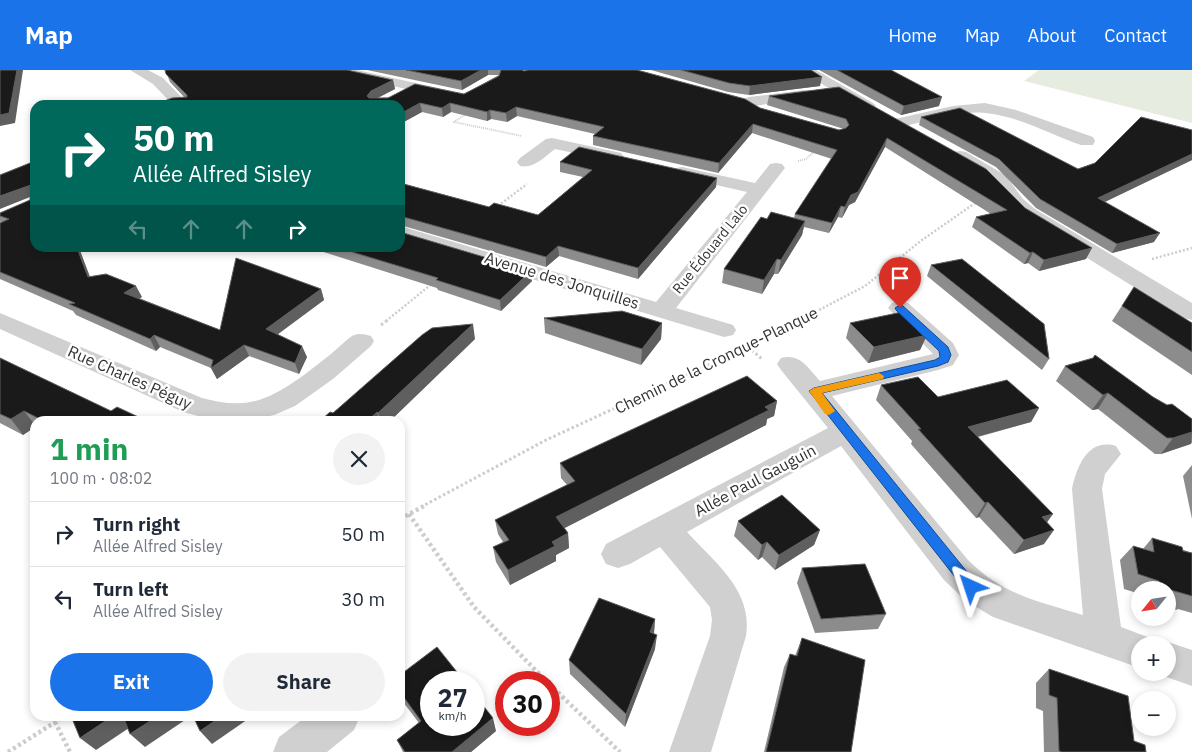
<!DOCTYPE html>
<html lang="en">
<head>
<meta charset="utf-8">
<style>
	body { margin:0; font-family:"IBM Plex Sans",sans-serif; background:#f2f2f3; color:#1f2937; height:100vh; display:flex; flex-direction:column; font-size:19px; white-space:nowrap }
	* { box-sizing:border-box; margin:0 }
	p { font-size:16px; color:#747a83 }
	.icon { flex:none; width:28px; height:28px; fill:none; stroke:currentColor; stroke-width:2; stroke-linecap:round; stroke-linejoin:round }
	.map { position:relative; flex:1; overflow:hidden }
	.side { position:absolute; left:30px; top:346px; width:375px; height:305px; display:flex; flex-direction:column; background:#fff; border-radius:15px; box-shadow:0 2px 8px #0003 }
	.side>* { flex:none }
	.hud { position:absolute; left:30px; top:30px; width:375px; height:152px; border-radius:15px; box-shadow:0 2px 8px #0003; background:#00695c; color:#fff; overflow:hidden }
	.needle { width:32px; rotate:240deg }
	.fabs { position:absolute; left:1131px; top:511px; display:grid; gap:10px }
	.fabs a { display:grid; place-items:center; width:45px; height:45px; border-radius:50%; background:#fff; box-shadow:0 2px 8px #0003; font-size:25px }
	.speed { position:absolute; left:420px; top:601px; display:flex; gap:10px; font-size:25px; font-weight:700; text-align:center }
	.speed>* { display:grid; place-content:center; width:65px; height:65px; border-radius:50%; background:#fff; box-shadow:0 2px 8px #0003; line-height:1 }
	.speed small { font-size:12px; font-weight:400 }
	.speed .limit { border:8px solid #d22; background:#fff; color:#111 }
	.pin { position:absolute; display:grid; place-items:center; width:42px; height:42px; color:#fff; margin:-51px -21px; border-radius:50% 50% 50% 0; rotate:-45deg; box-shadow:0 0 5px #0007 }
	.pin .icon { rotate:45deg }
	.me { position:absolute; width:55px; margin:-28px; rotate:318deg; stroke-linejoin:round; filter:drop-shadow(0 0 4px #0008) }
	.turn { display:flex; align-items:center; gap:18px; height:105px; padding:0 20px; font-size:22px }
	.turn .icon { width:65px; height:65px; stroke-width:2.5 }
	.turn b { display:block; font-size:35px; line-height:42px }
	.lanes { display:flex; align-items:center; height:48px; padding:0 20px; background:#0003; justify-content:center; gap:25px; direction:ltr }
	.lanes .off { opacity:.35 }
	.round { display:grid; place-items:center; flex:none; width:52px; height:52px; border-radius:26px; background:#f2f2f3 }
	.headline { display:flex; align-items:center; justify-content:space-between; height:85px; padding:0 20px }
	h1 { font-size:30px; font-weight:700; line-height:38px; color:#1e9e55 }
	.cta { display:flex; gap:10px; margin-top:auto; padding:10px 20px }
	.cta a { flex:1; height:58px; border-radius:30px; background:#1a73e8; color:#fff; font-size:20px; font-weight:700; line-height:58px; text-align:center }
	.cta a+a { background:#f2f2f3; color:#1f2937 }
	ul { padding:0; list-style:none }
	li { display:flex; align-items:center; gap:15px; height:65px; padding:0 20px; border-top:1px solid #e0e1e3 }
	li div { flex:1 }
	li b { display:block; font-size:19px }
	li em { font-style:normal }
	header { display:flex; align-items:center; gap:30px; box-sizing:border-box; height:70px; padding:0 25px; background:#1a73e8; color:#fff }
	header strong { font-size:24px }
	nav { display:flex; gap:28px; margin-inline-start:auto; font-size:18px }
	.map>svg:first-child { display:block }
</style>
</head>
<body>
<header>
<strong>Map</strong>
<nav><a>Home</a><a>Map</a><a>About</a><a>Contact</a></nav>
</header>
<div class="map">
<svg width="1192" height="682" viewBox="0 0 1192 682">
	<rect width="100%" height="100%" fill="#fff"/>
	<path fill="#e6ecdf" d="M1039,0H1192V53L1024,11Z"/>
	<g fill="none" stroke-linecap="round" stroke-linejoin="round">
		<g stroke="#cdcdcd" stroke-width="2" stroke-dasharray="1 1" stroke-linecap="butt">
			<path d="M466,44L454,52L522,66"/>
			<path d="M798,91L806,89L816,80"/>
		</g>
		<g stroke="#cdcdcd" stroke-width="2.5" stroke-dasharray="2 2" stroke-linecap="butt">
			<path d="M498,136L527,114"/>
			<path d="M1152,189L1192,178"/>
			<path d="M386,251L433,213"/>
			<path d="M798,251L865,216L922,170L978,131"/>
		</g>
		<g stroke="#cdcdcd" stroke-width="3" stroke-dasharray="2.5 2.5" stroke-linecap="butt">
			<path d="M381,255L388,250"/>
			<path d="M748,277L762,289"/>
			<path d="M743,279L800,250"/>
			<path d="M421,437L546,370L730,285"/>
		</g>
		<g stroke="#cdcdcd" stroke-width="4.5" stroke-dasharray="3 3" stroke-linecap="butt">
			<path d="M409,444L474,537L547,612"/>
			<path d="M400,449L424,436"/>
			<path d="M549,614L620,682"/>
			<path d="M55,652L70,682"/>
			<path d="M8,682L65,646"/>
		</g>
		<g fill="#d0d0d0" fill-rule="evenodd">
			<path d="M130,0H148L163,8L189,35H173L153,14Z"/>
			<path d="M331,0H357L447,20L452,21L454,24L452,27L447,28L338,4Z"/>
			<path d="M799,0H816L873,33L876,36L873,39H863Z"/>
			<path d="M805,20L810,21L812,24L810,27L749,37L744,35L741,32L744,29L749,27Z"/>
			<path d="M985,33L1016,40L1093,67L1095,71L1093,75H1081C1050,64 1018,46 985,43C957,40 928,51 901,57L895,55L893,52L895,49L953,36Z"/>
			<path d="M552,68L621,83L624,87L621,91L615,92L555,79C544,87 534,99 520,96L517,92L520,88L546,69Z"/>
			<path d="M960,81L966,82L1005,105L1023,129L1035,139L1192,233V250L1184,248L1021,147L1009,137L993,113L954,90L951,86L954,82Z"/>
			<path d="M776,93L782,94L785,98L676,238L733,255L736,260L733,265L724,267L400,169V156L656,232L747,122L676,106L673,102L676,98L682,97L755,113L770,94Z"/>
			<path d="M900,231L908,233L953,273L959,285L953,295L938,300L832,326L968,490C1003,525 1038,531 1083,545L1072,419C1077,396 1088,368 1116,376L1121,384L1105,404L1102,419L1121,557L1153,569L1156,575H1140V598L993,547L966,531L944,510L841,376L687,462C715,493 753,520 746,566L711,682H669L710,566L712,550L710,537L660,477L630,494L618,498L606,494L601,484L606,474L828,358L781,300L777,294L781,288C800,283 808,298 820,311L933,284L888,238L892,233Z"/>
			<path d="M0,243L202,328C220,333 240,336 259,330C286,321 309,301 331,284C338,278 345,271 352,266C358,263 364,264 371,266L374,271L371,276L333,309L295,336L274,345L247,351H217L183,342L0,259Z"/>
			<path d="M1168,572L1192,580V616L1155,603L1168,602V575H1161Z"/>
			<path d="M307,646H360L354,660L327,682H273L279,667Z"/>
		</g>
	</g>
	<g fill="#8c8c8c">
		<path d="M165,0L393,10L395,19L378,28L464,24L499,5H488L462,20L367,0H522L524,1L760,38L839,60L844,59L767,35L769,26L839,17L1025,138L1086,189L1039,201L1028,193L1024,194L972,157L976,147L991,144L885,77L855,132L849,135L842,148L838,147L829,163L804,157L802,165L778,204H774L762,224L722,213L724,199L767,149L794,148L795,144L832,89L752,63L718,103L593,75V66L595,64L517,46L507,52L491,49L487,51L451,42L443,47L422,42L400,54V35L184,27L170,12Z"/>
		<path d="M651,0H811L820,16L749,25L728,22Z"/>
		<path d="M819,0H892V1L939,36L901,45Z"/>
		<path d="M921,47L1078,99L1192,60V90L1105,132L1154,172L1112,183L1036,138L996,97L919,55Z"/>
		<path d="M560,92L716,117L638,209L559,186L546,197L400,155V113L489,137L538,145L583,107L560,102Z"/>
		<path d="M30,130L35,178H79L90,207L142,227L139,228L220,260L321,219L324,230L278,264L307,287L299,304L249,286L217,309L211,298L160,277L156,281L76,245L73,241L0,209V153H1L0,151V143Z"/>
		<path d="M311,178H400L532,211L501,241L438,220L437,218Z"/>
		<path d="M931,195L1049,289L1042,300L927,206Z"/>
		<path d="M1134,217L1192,253V305L1112,251Z"/>
		<path d="M544,248L662,253L661,269L641,295L545,263Z"/>
		<path d="M850,253L927,265L920,280L868,293L846,268Z"/>
		<path d="M475,269L390,351H320L333,343Z"/>
		<path d="M0,288L111,341L147,351H35V357L23,365L0,353Z"/>
		<path d="M1065,296L1167,335L1192,349V373L1161,384H1155L1098,339L1092,340L1056,311Z"/>
		<path d="M881,315L938,327L1039,338L1031,352L978,367L1047,452L1044,474L1014,484L979,447L976,448L911,374L912,371L876,330Z"/>
		<path d="M777,331L774,346L767,349L766,355L564,458L568,463L569,478L556,485V491L510,515L496,492L493,477L503,472L498,464L495,450L567,415L561,408L560,393Z"/>
		<path d="M1192,395V449L1183,406Z"/>
		<path d="M738,451L820,460L814,475L775,500L762,487L758,490L734,466Z"/>
		<path d="M1152,468L1192,483V543L1178,539L1176,540L1168,537V520H1140V524L1124,519L1120,490L1133,476L1143,479Z"/>
		<path d="M802,498L886,544L878,559L815,563L797,513Z"/>
		<path d="M655,549L654,563L655,579L625,657L570,604L569,590Z"/>
		<path d="M802,568L851,682H764L784,597L790,584L795,586Z"/>
		<path d="M1049,599L1134,671L1146,682H1044L1043,641L1036,638V613Z"/>
		<path d="M400,605L496,661L471,682H403L397,670L419,653L400,628Z"/>
	</g>
	<g fill="#5f5f5f">
		<path d="M17,0H23L15,53L0,56V45Z"/>
		<path d="M481,0H488V5L462,20L461,11Z"/>
		<path d="M822,7L820,16L749,25L750,16Z"/>
		<path d="M393,10L395,19L373,30L369,35L367,26L371,21Z"/>
		<path d="M942,27L939,36L901,45L904,36Z"/>
		<path d="M420,33L422,42L400,54V44Z"/>
		<path d="M450,33L451,42L443,47L442,38Z"/>
		<path d="M516,37L517,46L507,52L506,43Z"/>
		<path d="M490,40L491,49L487,51V42Z"/>
		<path d="M753,54L752,63L718,103L719,93Z"/>
		<path d="M887,68L885,77L855,132L849,135L842,148L845,137L851,125Z"/>
		<path d="M1192,84V90L1094,137L1098,128Z"/>
		<path d="M717,108L716,117L638,209V198Z"/>
		<path d="M31,115L35,125L0,139V126Z"/>
		<path d="M841,136L838,147L829,163L832,153Z"/>
		<path d="M805,151L802,165L778,204L781,190Z"/>
		<path d="M1160,163L1154,172L1112,183L1117,174Z"/>
		<path d="M558,176L559,186L546,197V187Z"/>
		<path d="M77,178H79L94,218L88,207Z"/>
		<path d="M1092,178L1086,189L1039,201L1044,190Z"/>
		<path d="M1033,182L1028,193L1024,194L1030,183Z"/>
		<path d="M777,189L774,204L762,224L764,210Z"/>
		<path d="M531,201L532,211L501,241L500,230Z"/>
		<path d="M136,216L142,227L130,234L124,223Z"/>
		<path d="M321,219L324,230L270,270L266,259Z"/>
		<path d="M662,253L661,269L641,295L642,279Z"/>
		<path d="M473,254L475,269L390,351H381L378,343Z"/>
		<path d="M154,265L160,277L156,281L150,269Z"/>
		<path d="M927,265L920,280L868,293L874,277Z"/>
		<path d="M244,275L249,286L217,309L211,298Z"/>
		<path d="M302,276L307,287L299,304L295,293Z"/>
		<path d="M1108,323L1098,339L1092,340L1103,325Z"/>
		<path d="M777,331L774,346L767,349L766,355L557,462L556,447Z"/>
		<path d="M1039,338L1031,352L961,371L968,357Z"/>
		<path d="M24,341L35,355V357L23,365L11,349Z"/>
		<path d="M377,342L379,351H367Z"/>
		<path d="M1192,362L1191,374L1161,384L1173,368Z"/>
		<path d="M988,432L979,447L976,448L985,433Z"/>
		<path d="M1053,444L1043,458L1042,447Z"/>
		<path d="M820,460L814,475L775,500L779,485Z"/>
		<path d="M1054,460L1044,474L1014,484L1024,470Z"/>
		<path d="M568,463L569,478L556,485V491L510,515L508,500L552,472Z"/>
		<path d="M767,472L762,487L758,490L762,475Z"/>
		<path d="M655,549L654,563L650,562Z"/>
		<path d="M657,565L655,579L625,657L626,644Z"/>
		<path d="M113,646H126L135,654L96,680L80,668Z"/>
		<path d="M158,646H191L145,677L130,664Z"/>
		<path d="M222,646H251V647L212,674L200,661Z"/>
		<path d="M493,648L496,661L471,682H452Z"/>
	</g>
	<g fill="#1a1a1a" stroke="#5f5f5f">
		<path d="M0,0H17L9,43L0,45Z"/>
		<path d="M165,0H347L393,10L371,21L367,26L369,28H388L415,14L464,24L499,6L501,0H522L524,1L528,0H637L745,29L760,38L839,60L846,58L849,55L846,49L769,26L839,17L986,99L1025,138L1092,178L1044,190L1033,182L1030,183L976,147L1007,140L887,68L858,122L851,125L845,137L841,136L832,153L795,144L837,80L753,54L719,93L593,66L604,57L516,37L506,43L490,40L487,42L450,33L442,38L420,33L400,44V35H154L172,28L187,27V25L166,4Z"/>
		<path d="M406,0H481L461,11Z"/>
		<path d="M681,0H811L822,7L750,16L729,13Z"/>
		<path d="M837,0H891L942,27L904,36Z"/>
		<path d="M960,38L1078,99L1095,93L1141,47L1192,60V84L1098,128L1160,163L1117,174L1040,129L999,89L921,47Z"/>
		<path d="M579,77L717,108L638,198L558,176L546,187L400,146V113L489,137L494,133L538,145L592,100L560,92Z"/>
		<path d="M35,91V178H77L88,207L106,204L136,216L124,223L220,260L236,188L321,219L266,259L302,276L295,293L244,275L211,298L213,290L154,265L150,269L69,234L75,233L0,202V153L9,149L0,146V143L30,130L31,115L0,126V105Z"/>
		<path d="M771,142L805,151L781,190L777,189L764,210L724,199L761,147L767,149Z"/>
		<path d="M400,162L531,201L500,230L436,210L438,208L339,178H400Z"/>
		<path d="M962,189L1044,254L1049,289L931,195Z"/>
		<path d="M1134,217L1192,253V282L1122,236Z"/>
		<path d="M622,241L662,253L642,279L544,248Z"/>
		<path d="M902,242L927,265L874,277L850,253Z"/>
		<path d="M473,254L378,343L377,342L367,351H320L330,342L333,343L422,265L432,258Z"/>
		<path d="M1095,285L1153,327L1167,335L1172,334L1192,349V362L1173,368H1167L1108,323L1103,325L1065,296L1093,288Z"/>
		<path d="M0,288L111,341L117,337L147,351H44L24,341L11,349L0,344Z"/>
		<path d="M747,306L777,331L765,337L769,340L556,447L568,463L552,472L555,476L508,500L493,477L509,470L495,450L575,411L560,393Z"/>
		<path d="M918,307L938,327L1007,310L1039,338L968,357L1053,444L1042,447L1054,460L1024,470L988,432L985,433L918,359H921L881,315Z"/>
		<path d="M782,425L820,460L779,485L767,472L762,475L738,451Z"/>
		<path d="M1152,468L1182,477L1183,481L1192,483V526L1160,517L1159,511L1138,504L1133,476L1154,482Z"/>
		<path d="M865,494L886,544L821,549L802,498Z"/>
		<path d="M599,528L655,549L650,562L657,565L626,644L569,590Z"/>
		<path d="M802,568L865,590L851,682H766L790,584L797,586Z"/>
		<path d="M437,577L465,612H431V655H474V624L493,648L452,682H405L397,670L421,651L400,622V605Z"/>
		<path d="M1049,599L1128,626L1134,671L1145,675L1146,682H1062L1059,681L1057,628L1049,625Z"/>
		<path d="M71,646H113L80,668Z"/>
		<path d="M123,646H158L130,664Z"/>
		<path d="M193,646H222L200,661Z"/>
	</g>
	<path fill="#1a73e8" stroke="#114b97" d="M900,235L903,236L948,277L951,285L948,292L938,296L822,323L976,513L978,517L976,521L971,523L966,521L809,321L814,318L935,290L940,287L939,281L896,240L895,238Z"/>
	<path fill="#f59e0b" d="M879,303L884,306L883,309L822,323L835,341L829,345L825,344L809,321L814,318Z"/>
	<g text-anchor="middle" dominant-baseline="central" stroke-width="5" stroke-linejoin="round" paint-order="stroke">
		<g font-size="14" fill="#333" stroke="#fff">
			<text transform="translate(710 179) rotate(-51)">Rue Édouard Lalo</text>
		</g>
		<g font-size="16" fill="#333" stroke="#fff">
			<text transform="translate(562 210) rotate(17)">Avenue des Jonquilles</text>
			<text transform="translate(716 290) rotate(-26)">Chemin de la Cronque-Planque</text>
			<text transform="translate(130 307) rotate(24)">Rue Charles Péguy</text>
			<text transform="translate(755 410) rotate(-28)">Allée Paul Gauguin</text>
		</g>
	</g>
</svg>
<div class="fabs">
<a><svg class="needle" viewBox="-14 -14 28 28"><path d="M0-13l5 13h-10z" fill="#e53935"/><path d="M0 13l5-13h-10z" fill="#747a83"/></svg></a>
<a>+</a>
<a>−</a>
</div>
<div class="speed"><div>27<small>km/h</small></div><div class="limit">30</div></div>
<div class="pin" style="left:900px;top:238px;background:#d93025"><svg class="icon" aria-label="arrive" viewBox="0 0 24 24"><path d="M6 21V4h12l-3 4 3 4H6"/></svg></div>
<svg class="me" style="left:971px;top:517px" viewBox="-20 -20 40 40"><path d="M0-17L14 15 0 8-14 15z" fill="#1a73e8" stroke="#fff" stroke-width="4"/></svg>
<div class="hud">
<div class="turn"><svg class="icon" aria-label="right" viewBox="0 0 24 24"><path d="M7 20v-9h11M14 6l5 5-5 5"/></svg><div><b>50 m</b>Allée Alfred Sisley</div></div>
<div class="lanes"><svg class="icon off" aria-label="left" viewBox="0 0 24 24"><path d="M17 20v-9H6M10 6l-5 5 5 5"/></svg><svg class="icon off" aria-label="ahead" viewBox="0 0 24 24"><path d="M12 20V5M6 11l6-6 6 6"/></svg><svg class="icon off" aria-label="ahead" viewBox="0 0 24 24"><path d="M12 20V5M6 11l6-6 6 6"/></svg><svg class="icon" aria-label="right" viewBox="0 0 24 24"><path d="M7 20v-9h11M14 6l5 5-5 5"/></svg></div>
</div>
<section class="side">
<div class="headline"><div><h1>1 min</h1><p>100 m · 08:02</p></div><a class="round"><svg class="icon" aria-label="close" viewBox="0 0 24 24"><path d="M6 6l12 12M18 6L6 18"/></svg></a></div>
<ul>
<li><svg class="icon" aria-label="right" viewBox="0 0 24 24"><path d="M7 20v-9h11M14 6l5 5-5 5"/></svg><div><b>Turn right</b><p>Allée Alfred Sisley</p></div><em>50 m</em></li>
<li><svg class="icon" aria-label="left" viewBox="0 0 24 24"><path d="M17 20v-9H6M10 6l-5 5 5 5"/></svg><div><b>Turn left</b><p>Allée Alfred Sisley</p></div><em>30 m</em></li>
</ul>
<div class="cta"><a>Exit</a><a>Share</a></div>
</section>
</div>
</body>
</html>
